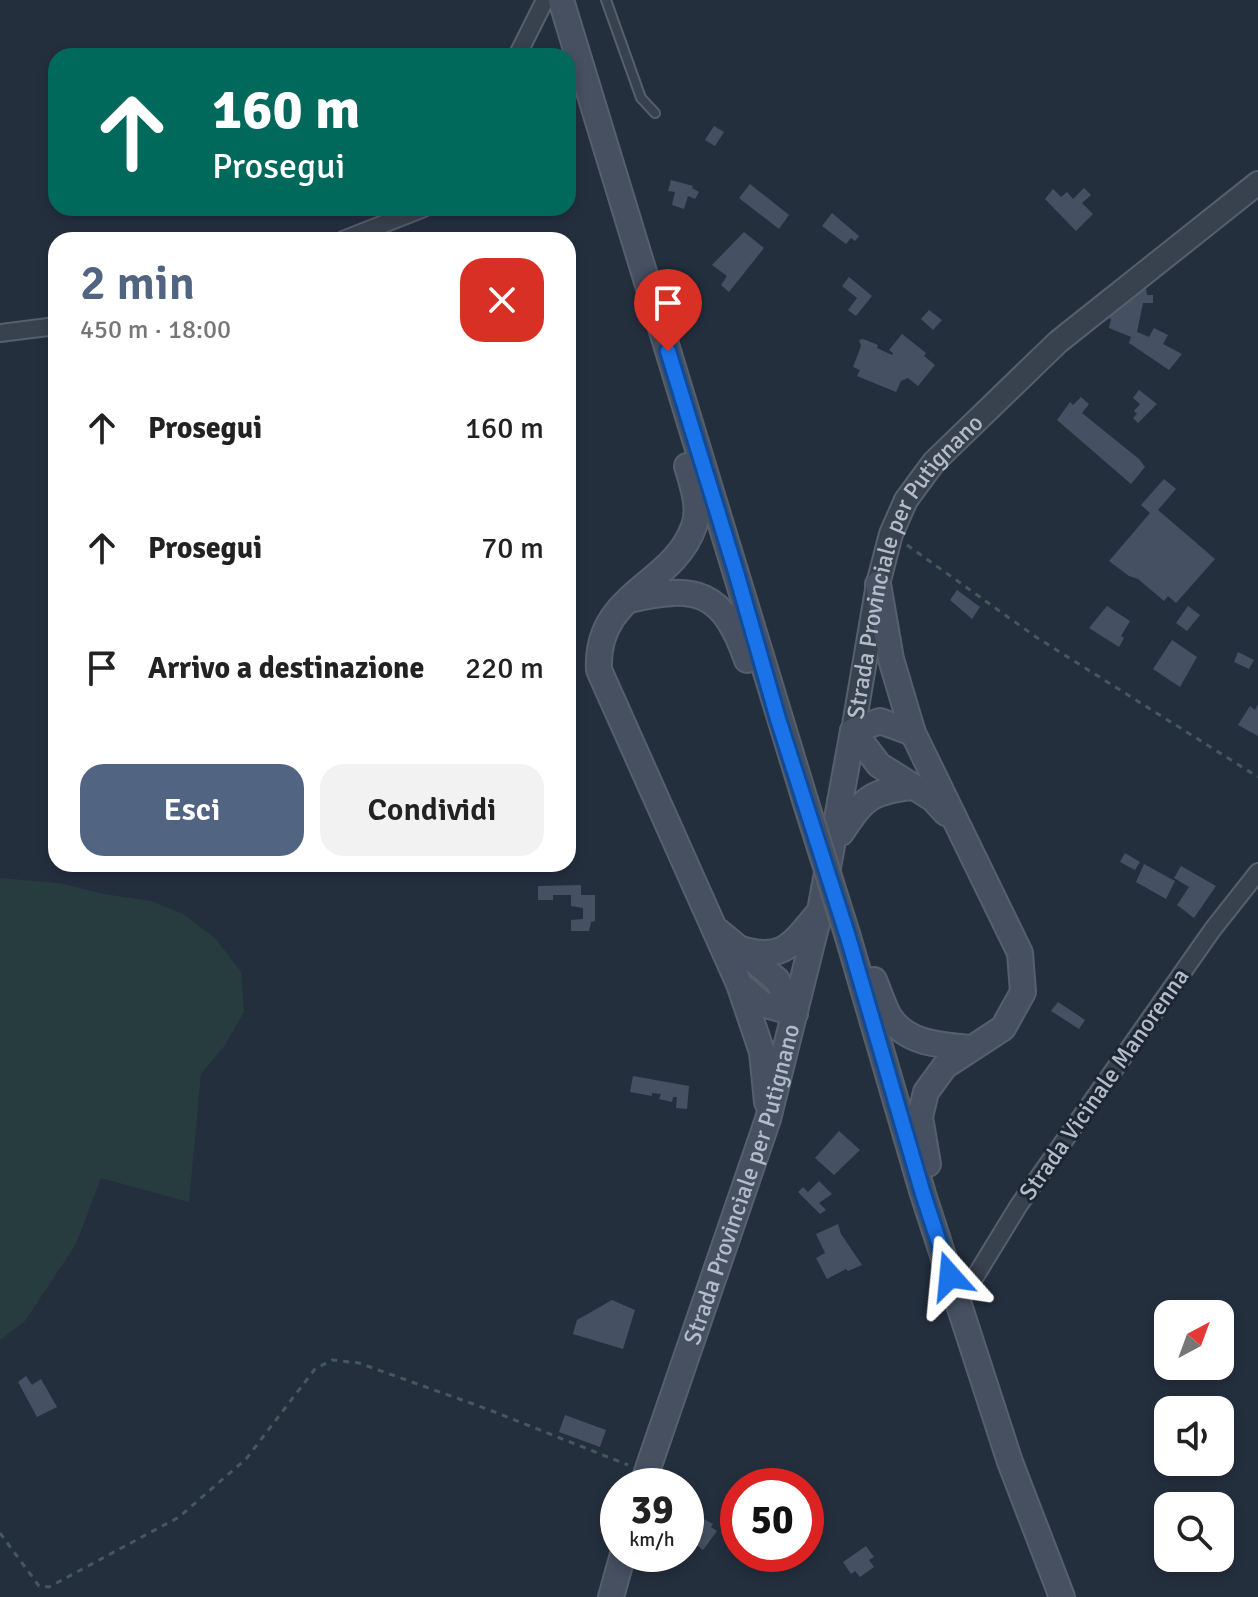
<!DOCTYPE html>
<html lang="it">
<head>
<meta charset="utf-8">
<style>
	body { margin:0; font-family:Signika,sans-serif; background:#f2f2f2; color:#222; height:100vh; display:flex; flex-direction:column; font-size:30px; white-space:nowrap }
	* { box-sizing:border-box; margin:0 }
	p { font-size:26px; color:#767676 }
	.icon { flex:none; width:44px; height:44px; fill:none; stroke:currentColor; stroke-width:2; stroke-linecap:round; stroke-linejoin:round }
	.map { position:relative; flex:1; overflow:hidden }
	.sheet { position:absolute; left:48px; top:232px; width:528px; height:640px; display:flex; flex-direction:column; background:#fff; border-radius:24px; box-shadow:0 4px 12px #0003 }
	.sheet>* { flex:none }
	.guide { position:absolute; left:48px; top:48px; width:528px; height:168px; border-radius:24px; box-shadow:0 4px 12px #0003; background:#00695c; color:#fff; overflow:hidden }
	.needle { width:52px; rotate:41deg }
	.tools { position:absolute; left:1154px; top:1300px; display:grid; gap:16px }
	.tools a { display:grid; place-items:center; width:80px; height:80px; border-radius:16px; background:#fff; box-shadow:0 4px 12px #0003; font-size:40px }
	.speed { position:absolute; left:600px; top:1468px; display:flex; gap:16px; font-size:40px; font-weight:700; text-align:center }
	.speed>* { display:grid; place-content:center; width:104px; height:104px; border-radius:50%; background:#fff; box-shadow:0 4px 12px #0003; line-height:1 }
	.speed small { font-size:20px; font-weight:400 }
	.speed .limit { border:12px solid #d22; background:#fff; color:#111 }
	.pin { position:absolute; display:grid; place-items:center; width:68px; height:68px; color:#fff; margin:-82px -34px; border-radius:50% 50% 50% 0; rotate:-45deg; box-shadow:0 0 8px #0007 }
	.pin .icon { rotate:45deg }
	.me { position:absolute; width:88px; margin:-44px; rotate:342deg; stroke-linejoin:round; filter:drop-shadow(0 0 6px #0008) }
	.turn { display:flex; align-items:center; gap:28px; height:168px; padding:0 32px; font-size:36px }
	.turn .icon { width:104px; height:104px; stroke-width:2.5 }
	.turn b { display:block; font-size:56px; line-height:68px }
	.round { display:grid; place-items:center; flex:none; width:84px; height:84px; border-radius:24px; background:#f2f2f2 }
	.headline { display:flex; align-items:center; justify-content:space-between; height:136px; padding:0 32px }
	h1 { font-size:48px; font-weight:600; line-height:60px; color:#516482 }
	.cta { display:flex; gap:16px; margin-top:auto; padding:16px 32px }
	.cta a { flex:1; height:92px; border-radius:24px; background:#516482; color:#fff; font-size:32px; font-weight:600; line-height:92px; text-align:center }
	.cta a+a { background:#f2f2f2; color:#222 }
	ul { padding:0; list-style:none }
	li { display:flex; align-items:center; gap:24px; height:120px; padding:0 32px }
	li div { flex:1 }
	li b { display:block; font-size:30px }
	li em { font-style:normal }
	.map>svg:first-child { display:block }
</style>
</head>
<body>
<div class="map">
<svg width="1258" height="1597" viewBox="0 0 1258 1597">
	<rect width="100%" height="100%" fill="#242f3e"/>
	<path fill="#263c3f" d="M0,878L59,883L104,894L151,901L183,914L216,939L241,972L244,1012L225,1045L201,1074L189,1202L101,1178L76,1244L25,1321L0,1340Z"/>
	<g fill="#455162">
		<path d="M714,126L724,132L715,146L705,140Z"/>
		<path d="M671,180L693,186L692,188L699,192L695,199L688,196L684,209L672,205L675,192L668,191Z"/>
		<path d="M750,184L789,215L779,229L739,198Z"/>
		<path d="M1084,188L1091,195L1082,203L1093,214L1076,231L1045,199L1053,189L1061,197L1067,192L1073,199Z"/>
		<path d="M832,213L859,236L855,241L851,238L846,244L822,226Z"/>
		<path d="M744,232L764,248L729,292L721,285L727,276L712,265Z"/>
		<path d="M849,277L872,296L856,316L848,310L857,298L842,286Z"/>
		<path d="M1146,288L1147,295H1153V303H1143L1137,332L1149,337L1154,328L1168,335L1163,344L1182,354L1169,370L1129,343L1131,337L1109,328L1111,319L1106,317Z"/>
		<path d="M929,310L942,320L933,330L921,319Z"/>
		<path d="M902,334L926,353L924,356L935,365L918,386L908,378L901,381L896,392L857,376L860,370L853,367L861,346L859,340L863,339L878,345L877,348L892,355L893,353L889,350Z"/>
		<path d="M1139,390L1157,404L1138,423L1133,418L1137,414L1134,411L1140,404L1133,398Z"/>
		<path d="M1081,397L1089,404L1082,413L1139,459L1145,467L1131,484L1057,420L1070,402L1073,405Z"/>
		<path d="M1164,479L1176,489L1158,510L1215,559L1176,603L1168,596L1164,601L1138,579L1129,576L1109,561L1150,513L1141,505Z"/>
		<path d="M957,590L980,607L972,619L950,600Z"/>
		<path d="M1107,606L1130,621L1121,636L1124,638L1119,647L1089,628Z"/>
		<path d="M1188,606L1200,615L1187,631L1176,623Z"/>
		<path d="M1172,640L1197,657L1180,687L1153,669Z"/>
		<path d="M1238,652L1254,660L1249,669L1234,662Z"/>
		<path d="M1258,704V736L1238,725L1250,706L1255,710Z"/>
		<path d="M1125,853L1140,862L1135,870L1120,862Z"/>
		<path d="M1144,864L1175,881L1166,899L1136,882Z"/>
		<path d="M1181,866L1216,886L1194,918L1177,905L1189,887L1174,878Z"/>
		<path d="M581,885V895H595V921L591,922L589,931H571V920L583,919V908L571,906V895H553V900H538V886Z"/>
		<path d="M1058,1002L1085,1020L1079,1029L1051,1011Z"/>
		<path d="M633,1076L689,1086L687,1109L676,1108L677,1097H673L672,1102L659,1099L661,1094L652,1093V1096L630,1092Z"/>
		<path d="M839,1131L860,1150L834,1175L815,1158Z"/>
		<path d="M819,1181L832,1194L819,1203L826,1210L820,1214L798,1192L803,1187L808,1192Z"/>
		<path d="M838,1224L841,1234L862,1265L848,1271L846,1269L827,1279L816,1258L825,1253L816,1234Z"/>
		<path d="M612,1300L635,1310L623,1349L573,1334L577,1320Z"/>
		<path d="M26,1376L32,1385L41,1379L57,1407L37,1417L18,1382Z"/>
		<path d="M565,1415L606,1430L600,1447L559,1432Z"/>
		<path d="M693,1513L713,1524L711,1527L717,1531L703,1550L690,1540L686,1545V1522Z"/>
		<path d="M866,1546L874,1557L869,1560L874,1567L860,1577L855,1571L851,1574L843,1562Z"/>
	</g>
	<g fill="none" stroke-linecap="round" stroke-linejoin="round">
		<g stroke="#565f6c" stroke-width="12">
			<path id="service" d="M606,0L641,98L655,113"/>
		</g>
		<g stroke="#565f6c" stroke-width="20">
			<g id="minor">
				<path d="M517,56L545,0"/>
				<path d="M343,240L424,208"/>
				<path d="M0,333L56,326"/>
				<path d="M959,1303L1019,1205L1213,929L1258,872"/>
			</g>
		</g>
		<g stroke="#565f6c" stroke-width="26">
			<g id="tertiary">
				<path id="s1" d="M853,731L878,584L891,534L906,500L934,462L1058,342L1258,183"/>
			</g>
		</g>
		<g stroke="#565f6c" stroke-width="28">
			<g id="secondary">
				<path d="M561,0L805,800"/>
				<path d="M687,466C692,484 701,507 694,526C673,587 595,592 599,670L739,984L762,1052L767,1102"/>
				<path d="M878,584L891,659L913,733L1020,953L1023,992L1003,1028L945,1066L926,1092L920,1117L928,1164"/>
				<path d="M629,600C697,584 723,591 747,660"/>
				<path d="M853,731L879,765L933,799L946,813"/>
				<path d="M853,731L880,721L913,733"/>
				<path d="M841,833C864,799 869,792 911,787"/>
				<path d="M718,931L777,980L795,1013"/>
				<path d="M848,937L923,1194L1010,1462L1062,1597"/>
				<path d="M741,949C782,961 791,946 816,916"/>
				<path d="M874,980C879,992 883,1005 889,1016C906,1044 941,1045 970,1048"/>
				<path d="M739,984L762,1004L795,1013"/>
				<path id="s2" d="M642,1486L768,1119L820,911L853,731"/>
				<path d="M611,1597L623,1554"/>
			</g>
		</g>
		<g stroke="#44595c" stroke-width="3" stroke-dasharray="6 6" stroke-linecap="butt">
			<path d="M907,545L1036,637L1258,777"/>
			<path d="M0,1533L39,1586L49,1587L179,1517L246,1459L315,1369L332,1360L359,1363L487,1409L628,1465"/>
		</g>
		<use href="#service" stroke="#38414e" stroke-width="8"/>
		<use href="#minor" stroke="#38414e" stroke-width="16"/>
		<use href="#tertiary" stroke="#38414e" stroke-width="22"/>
		<use href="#secondary" stroke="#465061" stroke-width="24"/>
		<g stroke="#565f6c" stroke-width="28" stroke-linecap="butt">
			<path id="secondary-bridge" d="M805,800L848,937"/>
		</g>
		<use href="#secondary-bridge" stroke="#465061" stroke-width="24"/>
	</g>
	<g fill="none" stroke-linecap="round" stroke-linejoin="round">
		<g stroke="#114b97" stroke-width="20">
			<path id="route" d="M668,351L736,572L778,719L848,937L923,1194L950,1276"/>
		</g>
		<use href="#route" stroke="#1a73e8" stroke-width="14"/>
	</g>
	<g text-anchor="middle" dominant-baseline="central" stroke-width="6" stroke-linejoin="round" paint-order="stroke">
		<g font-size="24" fill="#b4bcc9" stroke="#1d2633">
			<text stroke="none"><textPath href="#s1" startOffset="180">Strada Provinciale per Putignano</textPath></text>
			<text transform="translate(1104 1084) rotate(-55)">Strada Vicinale Manorenna</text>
			<text stroke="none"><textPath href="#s2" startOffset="318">Strada Provinciale per Putignano</textPath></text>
		</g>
	</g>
</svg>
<div class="tools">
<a><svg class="needle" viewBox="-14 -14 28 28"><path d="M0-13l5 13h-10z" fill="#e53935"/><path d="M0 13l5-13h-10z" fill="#767676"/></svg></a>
<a><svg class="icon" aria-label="sound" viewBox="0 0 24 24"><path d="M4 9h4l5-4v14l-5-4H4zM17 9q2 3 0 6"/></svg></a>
<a><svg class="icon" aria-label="search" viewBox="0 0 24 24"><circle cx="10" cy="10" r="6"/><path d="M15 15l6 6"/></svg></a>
</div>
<div class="speed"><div>39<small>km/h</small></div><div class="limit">50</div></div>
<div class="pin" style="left:668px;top:351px;background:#d93025"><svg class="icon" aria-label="arrive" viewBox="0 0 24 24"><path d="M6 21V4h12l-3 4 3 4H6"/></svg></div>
<svg class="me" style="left:950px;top:1276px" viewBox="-20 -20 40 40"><path d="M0-17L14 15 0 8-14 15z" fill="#1a73e8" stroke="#fff" stroke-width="4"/></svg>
<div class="guide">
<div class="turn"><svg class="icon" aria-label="ahead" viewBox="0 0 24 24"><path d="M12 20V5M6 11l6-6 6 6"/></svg><div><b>160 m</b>Prosegui</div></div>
</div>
<section class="sheet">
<div class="headline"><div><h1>2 min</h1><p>450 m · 18:00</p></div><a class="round" style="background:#d93025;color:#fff"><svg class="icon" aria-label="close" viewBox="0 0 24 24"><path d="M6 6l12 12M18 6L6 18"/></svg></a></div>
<ul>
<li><svg class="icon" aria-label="ahead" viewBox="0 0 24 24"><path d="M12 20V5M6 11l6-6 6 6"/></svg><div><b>Prosegui</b></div><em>160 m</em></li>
<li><svg class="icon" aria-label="ahead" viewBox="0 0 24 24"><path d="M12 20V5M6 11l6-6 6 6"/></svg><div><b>Prosegui</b></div><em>70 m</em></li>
<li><svg class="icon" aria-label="arrive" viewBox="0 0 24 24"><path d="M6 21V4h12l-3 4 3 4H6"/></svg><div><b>Arrivo a destinazione</b></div><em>220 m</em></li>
</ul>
<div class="cta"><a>Esci</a><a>Condividi</a></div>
</section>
</div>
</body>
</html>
